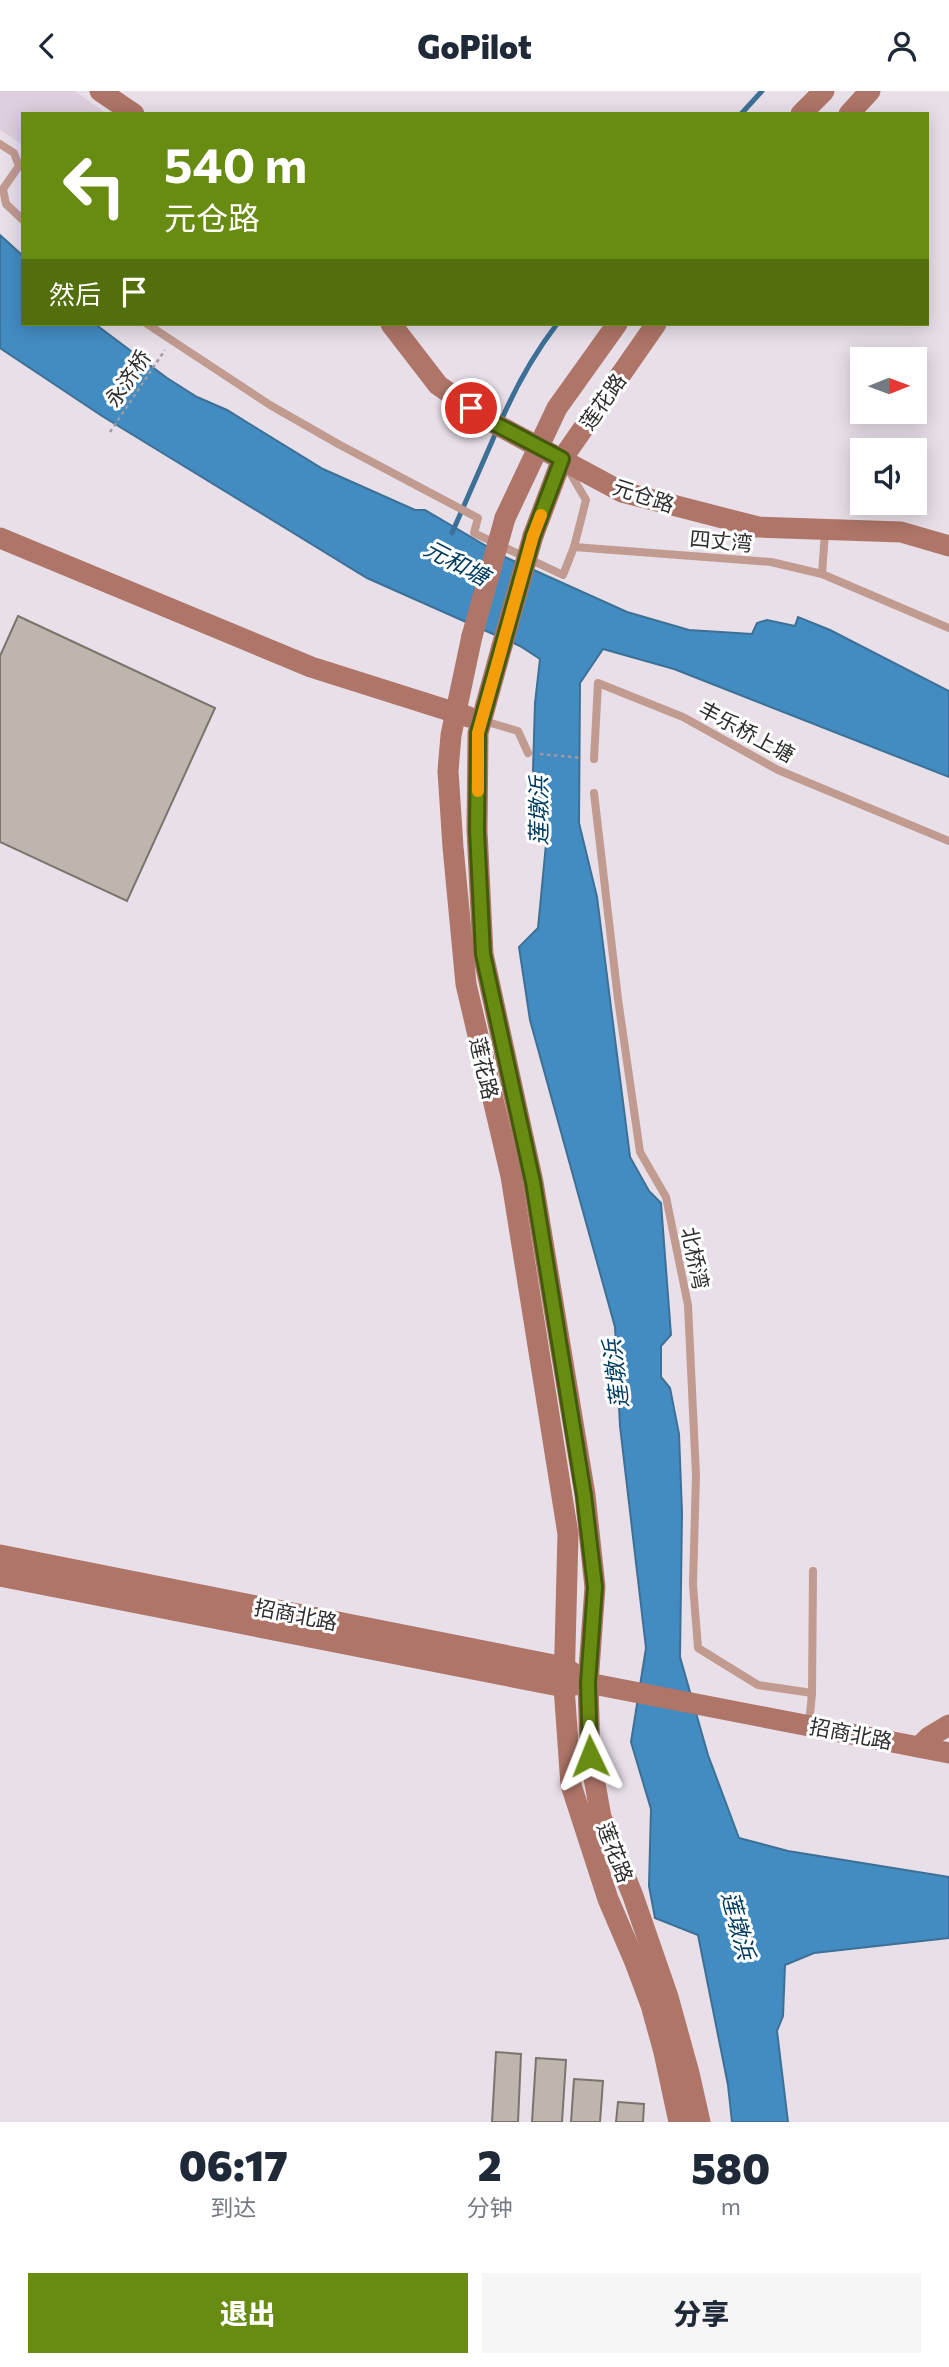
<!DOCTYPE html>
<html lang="zh">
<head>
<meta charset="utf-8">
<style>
	body { margin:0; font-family:Commissioner,"Noto Sans SC",sans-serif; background:#f6f6f7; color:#1f2937; height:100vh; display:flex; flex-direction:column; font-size:26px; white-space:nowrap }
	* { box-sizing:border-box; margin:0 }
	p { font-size:23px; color:#747a83 }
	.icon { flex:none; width:38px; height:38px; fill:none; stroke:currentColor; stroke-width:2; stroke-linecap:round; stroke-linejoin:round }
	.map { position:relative; height:2031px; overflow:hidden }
	.drawer { display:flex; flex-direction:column; background:#fff; flex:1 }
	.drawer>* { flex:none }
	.guide { position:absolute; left:21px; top:21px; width:908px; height:214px; border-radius:0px; box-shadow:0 4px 18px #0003; background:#688b11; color:#fff; overflow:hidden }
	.needle { width:46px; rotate:89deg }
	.fabs { position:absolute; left:850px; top:256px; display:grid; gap:14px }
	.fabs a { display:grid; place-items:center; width:77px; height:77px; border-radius:0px; background:#fff; box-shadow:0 4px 18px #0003; font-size:35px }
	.pin { position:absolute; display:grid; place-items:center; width:60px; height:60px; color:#fff; margin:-30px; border:4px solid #fff; border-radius:50%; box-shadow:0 2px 7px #0007 }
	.me { position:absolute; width:77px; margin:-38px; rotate:358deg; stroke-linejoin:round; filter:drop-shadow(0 0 5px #0008) }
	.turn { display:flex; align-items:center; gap:24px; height:147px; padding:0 28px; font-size:32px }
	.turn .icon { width:91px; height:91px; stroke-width:2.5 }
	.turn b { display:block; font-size:49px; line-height:60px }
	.then { display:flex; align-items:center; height:66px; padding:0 28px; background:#0003; gap:14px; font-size:26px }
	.eta { display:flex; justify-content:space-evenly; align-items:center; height:119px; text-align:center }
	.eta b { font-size:42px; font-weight:800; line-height:49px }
	.cta { display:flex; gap:14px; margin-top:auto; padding:14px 28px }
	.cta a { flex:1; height:80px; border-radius:0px; background:#688b11; color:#fff; font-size:28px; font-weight:800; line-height:80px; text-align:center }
	.cta a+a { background:#f6f6f7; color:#1f2937 }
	header { display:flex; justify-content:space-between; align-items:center; height:91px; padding:0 28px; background:#fff; font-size:32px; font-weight:800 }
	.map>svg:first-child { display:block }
</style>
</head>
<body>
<header><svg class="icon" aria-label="back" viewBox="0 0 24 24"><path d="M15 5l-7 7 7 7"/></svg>GoPilot<svg class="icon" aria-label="person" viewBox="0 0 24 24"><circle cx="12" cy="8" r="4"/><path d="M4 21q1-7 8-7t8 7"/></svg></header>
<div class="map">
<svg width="949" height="2031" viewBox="0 0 949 2031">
	<rect width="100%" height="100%" fill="#e8dfe8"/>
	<path fill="#ddcfdd" d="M0,0H75L107,23H23V54L0,39Z"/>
	<path fill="#438cc2" stroke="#3d7096" stroke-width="2" d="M0,144L23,165V233H95L167,287L197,306L227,319L323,378L415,419H425L505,466L627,521L689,539L752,543L757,532L767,529L795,535L798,526L830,539L949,600V686L674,578L603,558L580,592L579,732L597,806L630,1066L649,1100L661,1112L671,1244L661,1255V1286L670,1297L679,1343L682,1422L680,1566L708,1664L739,1747L788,1760L949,1786V1847L814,1862L785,1874L783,1925L777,1940L788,2031H732L728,1994L698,1844L655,1827L649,1795L651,1718L631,1651L646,1557L620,1335L615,1236L530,929L519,856L538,837L546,753L533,679L535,612L540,568L520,555L367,487L102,325L0,257Z"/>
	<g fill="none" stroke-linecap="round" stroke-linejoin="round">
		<g stroke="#3d7096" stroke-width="5">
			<path d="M741,23L762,0"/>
			<path d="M501,330C516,295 534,263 557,233"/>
			<path d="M452,442L497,339"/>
		</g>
	</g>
	<g fill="#beb6ae" stroke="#7b746c" stroke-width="2">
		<path d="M18,525L215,617L127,810L0,751V565Z"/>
		<path d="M496,1961L521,1963L518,2031H492Z"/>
		<path d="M536,1967L566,1969L562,2031H532Z"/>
		<path d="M574,1988L603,1990L600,2031H571Z"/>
		<path d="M618,2011L644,2013L643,2031H616Z"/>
	</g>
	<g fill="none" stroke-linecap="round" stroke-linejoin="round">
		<g stroke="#a09aa0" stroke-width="2.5" stroke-dasharray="3.5 3.5" stroke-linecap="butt">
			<path d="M110,341L165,259"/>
			<path d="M540,663L582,667"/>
		</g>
		<g stroke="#c19a90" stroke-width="8">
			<path d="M0,53L14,62L19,75L3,98L6,113L23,129"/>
			<path d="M147,233L270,314L340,354L478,427L474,442L563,484L574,456L586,409L569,380"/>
			<path d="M574,456L771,471L822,483L949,537"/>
			<path d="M822,483L825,441"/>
			<path d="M484,630L518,640L528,662"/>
			<path d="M594,668L598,592L683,626L778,679L949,750"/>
			<path d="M594,702L618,908L640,1061L666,1106L688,1214L696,1384L693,1494L698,1557L758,1594L812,1602"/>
			<path d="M809,1634L812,1602L813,1480"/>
		</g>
		<g stroke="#ae7568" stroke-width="21">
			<path d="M100,0L134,23"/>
			<path d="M801,23L824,0"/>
			<path d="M849,23L870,0"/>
			<path d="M391,233L438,294L488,329L622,401L758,436L901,441L949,455"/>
			<path d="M505,427L557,317L617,233"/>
			<path d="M533,445L562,368L656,233"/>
			<path d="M0,447L311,576L469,626"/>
			<path d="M472,545L451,644L448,680L453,756L466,893L511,1085L568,1443L564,1596L571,1694L608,1808L635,1871L651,1914L664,1961L679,2031"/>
			<path d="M502,555L478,642L477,739L483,863L533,1091L585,1404L595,1496L588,1592L590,1665L601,1726L633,1805L668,1906L689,1982L700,2031"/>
			<path d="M0,1464L564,1576L588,1592L949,1662"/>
			<path d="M0,1485L564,1596L575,1594"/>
			<path d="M919,1656L929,1646L949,1634"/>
		</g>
		<g stroke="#ae7568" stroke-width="21">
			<path d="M472,545L505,427"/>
			<path d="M502,555L533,445"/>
		</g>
	</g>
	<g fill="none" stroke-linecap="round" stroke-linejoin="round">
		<g stroke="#445a0b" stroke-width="18">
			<path id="route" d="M471,317L488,329L562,368L533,445L478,642L477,740L483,863L533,1091L584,1404L595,1496L588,1592L590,1665"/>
		</g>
		<use href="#route" stroke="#688b11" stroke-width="12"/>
		<path stroke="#f59e0b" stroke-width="12" d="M478,700V642L533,445L541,424"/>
	</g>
	<g text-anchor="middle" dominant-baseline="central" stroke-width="6" stroke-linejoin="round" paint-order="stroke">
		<g font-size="21" fill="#302d30" stroke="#fff">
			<text transform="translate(127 287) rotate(-56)">永济桥</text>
			<text transform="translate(602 310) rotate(-55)">莲花路</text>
			<text transform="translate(644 404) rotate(18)">元仓路</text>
			<text transform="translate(721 449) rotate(5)">四丈湾</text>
			<text transform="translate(747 640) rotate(28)">丰乐桥上塘</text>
			<text transform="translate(485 977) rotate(77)">莲花路</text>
			<text transform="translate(696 1167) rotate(78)">北桥湾</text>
			<text transform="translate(296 1523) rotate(11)">招商北路</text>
			<text transform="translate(851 1642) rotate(11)">招商北路</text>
			<text transform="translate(616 1761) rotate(69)">莲花路</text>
		</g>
		<g font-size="23" font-style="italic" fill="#003c60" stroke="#fff">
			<text transform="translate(457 471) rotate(28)">元和塘</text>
			<text transform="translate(538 720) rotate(-90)">莲墩浜</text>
			<text transform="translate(615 1283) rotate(-97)">莲墩浜</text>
			<text transform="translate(739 1834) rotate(75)">莲墩浜</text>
		</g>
	</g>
</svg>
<div class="fabs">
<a><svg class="needle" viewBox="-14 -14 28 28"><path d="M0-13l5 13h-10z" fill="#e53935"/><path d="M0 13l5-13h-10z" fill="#747a83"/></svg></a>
<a><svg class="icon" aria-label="sound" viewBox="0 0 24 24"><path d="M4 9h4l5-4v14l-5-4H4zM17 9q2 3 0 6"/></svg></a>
</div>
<div class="pin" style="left:471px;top:317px;background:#d93025"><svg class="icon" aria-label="arrive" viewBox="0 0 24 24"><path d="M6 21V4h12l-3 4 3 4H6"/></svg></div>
<svg class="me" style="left:590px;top:1665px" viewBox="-20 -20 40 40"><path d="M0-17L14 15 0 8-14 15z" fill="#688b11" stroke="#fff" stroke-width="4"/></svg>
<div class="guide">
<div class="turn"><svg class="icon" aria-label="left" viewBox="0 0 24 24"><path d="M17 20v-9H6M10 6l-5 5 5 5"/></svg><div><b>540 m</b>元仓路</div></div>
<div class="then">然后<svg class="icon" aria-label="arrive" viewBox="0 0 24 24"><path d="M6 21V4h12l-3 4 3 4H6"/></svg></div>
</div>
</div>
<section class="drawer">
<div class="eta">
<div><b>06:17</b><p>到达</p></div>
<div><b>2</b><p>分钟</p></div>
<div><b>580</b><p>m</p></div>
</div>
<div class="cta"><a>退出</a><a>分享</a></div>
</section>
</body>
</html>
